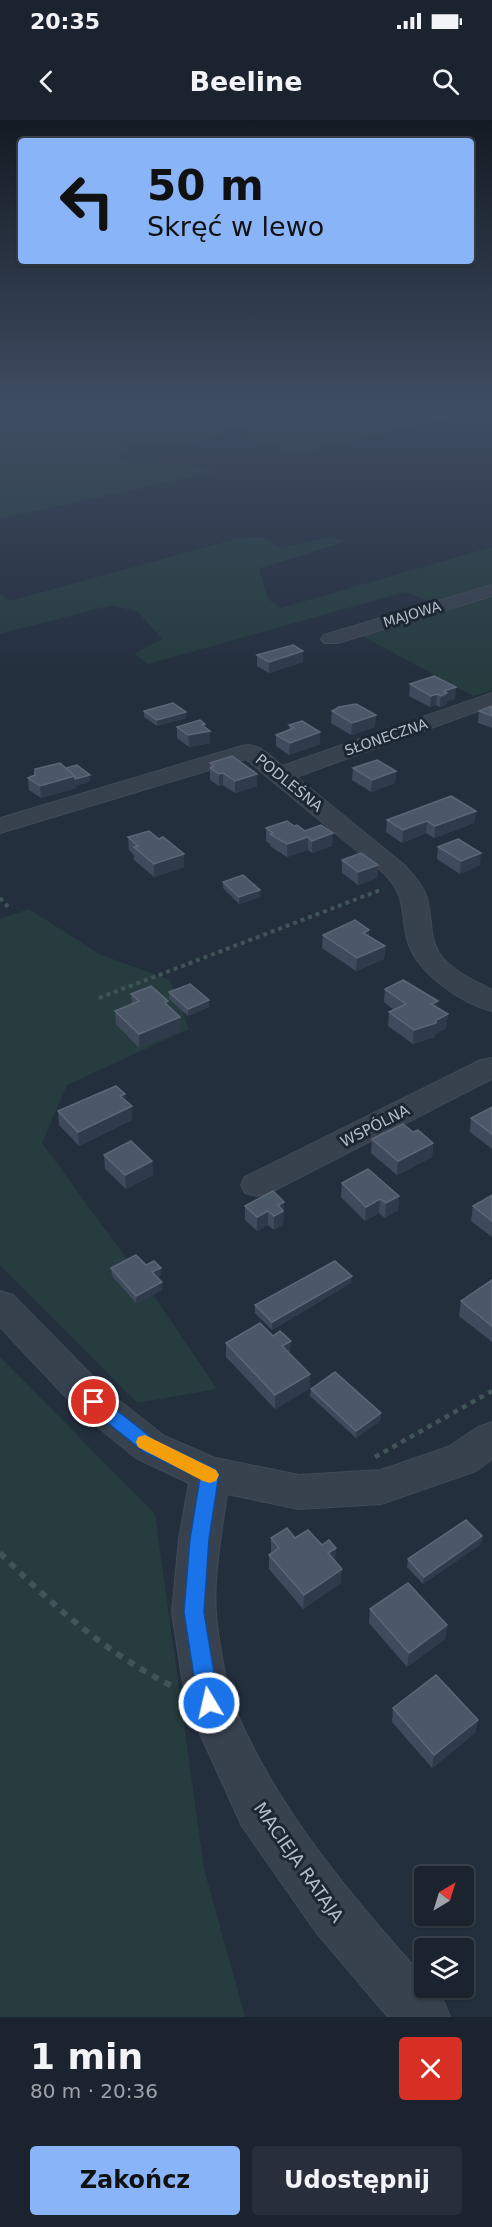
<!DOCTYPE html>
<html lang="pl">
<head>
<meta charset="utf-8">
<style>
	body { margin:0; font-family:"DejaVu Sans",sans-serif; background:#282f3a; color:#f1f3f6; height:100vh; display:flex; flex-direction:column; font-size:22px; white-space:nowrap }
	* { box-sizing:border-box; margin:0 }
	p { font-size:20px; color:#a0a4aa }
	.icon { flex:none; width:33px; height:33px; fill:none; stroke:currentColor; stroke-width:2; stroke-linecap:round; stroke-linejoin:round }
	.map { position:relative; height:1897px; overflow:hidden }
	.panel { display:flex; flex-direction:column; background:#1b232e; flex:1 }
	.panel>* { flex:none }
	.guide { position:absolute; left:18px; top:18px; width:456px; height:126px; border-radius:6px; box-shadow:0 2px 4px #0004,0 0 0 2px #39404a; background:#8ab4f8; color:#111; overflow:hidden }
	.needle { width:39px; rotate:38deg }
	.fabs { position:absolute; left:414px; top:1746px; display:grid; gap:12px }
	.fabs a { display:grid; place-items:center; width:60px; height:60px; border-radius:6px; background:#1b232e; box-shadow:0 2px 4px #0004,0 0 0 2px #39404a; font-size:30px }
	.pin { position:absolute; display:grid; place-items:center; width:51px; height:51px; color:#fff; margin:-26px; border:3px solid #fff; border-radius:50%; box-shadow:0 2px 6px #0007 }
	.me { position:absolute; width:66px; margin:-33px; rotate:351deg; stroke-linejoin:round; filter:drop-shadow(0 0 4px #0008) }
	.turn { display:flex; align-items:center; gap:21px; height:126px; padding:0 30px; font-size:27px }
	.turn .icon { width:78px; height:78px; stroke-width:2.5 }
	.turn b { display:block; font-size:42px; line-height:51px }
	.round { display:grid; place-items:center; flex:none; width:63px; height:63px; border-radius:6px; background:#282f3a }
	.summary { display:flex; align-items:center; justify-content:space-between; height:102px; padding:0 30px }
	h1 { font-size:36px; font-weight:700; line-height:45px }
	.action { display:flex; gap:12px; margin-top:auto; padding:12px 30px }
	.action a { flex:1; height:69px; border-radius:6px; background:#8ab4f8; color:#111; font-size:24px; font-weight:700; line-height:69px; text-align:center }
	.action a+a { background:#282f3a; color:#f1f3f6 }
	.status { display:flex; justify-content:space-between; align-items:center; height:42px; padding:0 30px; background:#1b232e; direction:ltr }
	.status svg { height:16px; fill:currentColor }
	header { display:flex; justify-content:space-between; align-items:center; height:78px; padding:0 30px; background:#1b232e; font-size:27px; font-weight:700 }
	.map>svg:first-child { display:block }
</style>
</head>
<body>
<div class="status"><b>20:35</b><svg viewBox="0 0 49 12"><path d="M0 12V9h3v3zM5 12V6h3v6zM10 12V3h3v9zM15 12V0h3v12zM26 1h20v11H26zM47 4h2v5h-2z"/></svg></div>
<header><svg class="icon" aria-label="back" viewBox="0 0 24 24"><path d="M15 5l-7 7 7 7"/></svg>Beeline<svg class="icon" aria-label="search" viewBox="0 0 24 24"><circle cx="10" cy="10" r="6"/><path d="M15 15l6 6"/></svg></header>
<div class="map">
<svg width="492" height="1897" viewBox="0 0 492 1897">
	<rect width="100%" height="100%" fill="#242f3e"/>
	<g fill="#263c3f">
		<path d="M21,286H492V288L289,335L271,323L244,319L248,311L228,308L213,319L176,324H125L130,330L117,340L185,344L213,352L0,399V303L44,297Z"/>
		<path d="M333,416L343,422L259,449L268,479L281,488L492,427V464L435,483L405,472L148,544L134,534L162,519L138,492L112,485L0,514V474L10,481L239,418L261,417L281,428Z"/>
		<path d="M492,474V570L474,576L360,515Z"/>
		<path d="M29,789L99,834L170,860L189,909L67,965L42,1023L156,1179L217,1269L137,1283L0,1145V799Z"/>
		<path d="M0,1237L155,1394L204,1749L245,1897H0Z"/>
	</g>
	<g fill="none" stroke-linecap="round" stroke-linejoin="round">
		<g stroke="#414a57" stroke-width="2">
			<g id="minor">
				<path d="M492,465V476L338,523H324L321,519L324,515Z"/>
				<path d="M492,573V586L296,657L403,744C411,753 421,762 425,773C433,792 428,815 439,833C450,850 475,861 492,870V891C461,883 414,851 407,818C400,790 407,778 385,754L246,639L0,713V698L242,626C259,622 270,636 282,646Z"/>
				<path d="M492,938V959L269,1073L257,1076L245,1073L241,1065L245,1057L481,940Z"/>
				<path d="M0,1171L13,1175L107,1271L164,1316L215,1338L299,1355L381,1350L448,1327L478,1307L492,1302V1339L476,1351L381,1384L299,1389L227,1374C222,1409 213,1458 216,1493C217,1511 226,1566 232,1582C275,1688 350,1774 424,1858V1868H432L442,1878L450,1897H388L316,1812L242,1706L186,1583L172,1492L179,1419L189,1363L136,1338L81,1293L0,1207Z"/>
			</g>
		</g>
		<g stroke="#3f5557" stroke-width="4" stroke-dasharray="4 4" stroke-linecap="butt">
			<path d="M0,778L9,788"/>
			<path d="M99,878L383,769"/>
		</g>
		<path stroke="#3f5557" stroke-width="4.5" stroke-dasharray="5 5" stroke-linecap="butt" d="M375,1337L492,1271"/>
		<path stroke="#3f5557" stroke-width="6" stroke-dasharray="7 7" stroke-linecap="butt" d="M0,1433C52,1485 106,1533 172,1566"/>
		<use href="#minor" fill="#38414e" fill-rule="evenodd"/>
	</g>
	<g fill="#3f4b5c">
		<path d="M257,535L303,542L269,553L257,546Z"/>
		<path d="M410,564L455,579L447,581L446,585L440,587L436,585L430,587L409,576Z"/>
		<path d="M492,586V608L478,603L479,591Z"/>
		<path d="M144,591L186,592V598L157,606L144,597Z"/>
		<path d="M332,591L375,607L351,615L331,603Z"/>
		<path d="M289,605L320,612V624L289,635L276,626V615L289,610Z"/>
		<path d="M177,607L205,608L210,623L189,627L177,618Z"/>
		<path d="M210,643L257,654V666L235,673L223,665L219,666L210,660Z"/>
		<path d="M66,648L90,655V661L76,666V668L41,678L29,670L28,658Z"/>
		<path d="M353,648L396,651L395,663L371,672L352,660Z"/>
		<path d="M476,691L474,703L434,718L426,713L402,723L386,712L387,700Z"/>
		<path d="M294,706L305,711L332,726L312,733L308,730L287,737L270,726V724L266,721V708Z"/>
		<path d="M128,717L184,747L154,757L134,740V735L129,730Z"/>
		<path d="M438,727L480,745L460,754L437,739Z"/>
		<path d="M342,740L378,745L377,758L358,765L342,753Z"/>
		<path d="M223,762L260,777L239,784L223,768Z"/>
		<path d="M369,810V816L385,826L384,839L356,851L322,828L323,815Z"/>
		<path d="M385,869L437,887L448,894L446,908L435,914V917L413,924L388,906L389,892L394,890L384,882Z"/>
		<path d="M169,872L209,887L188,896L169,879Z"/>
		<path d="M131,874L168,886L180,897V911L139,928L116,904L115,891L132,884Z"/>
		<path d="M126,981L132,1000L79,1026L59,1005L58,991Z"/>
		<path d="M492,987V1029L470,1012L471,998Z"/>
		<path d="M413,1012L433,1023L432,1037L397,1055L371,1033L372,1019Z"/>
		<path d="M104,1035L152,1041L153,1055L126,1069L105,1049Z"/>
		<path d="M342,1063L399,1076L398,1090L385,1098L379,1093L365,1101L341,1077Z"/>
		<path d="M492,1075V1117L471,1101L473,1086Z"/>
		<path d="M284,1082L283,1105L274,1110L268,1105L257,1111L245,1100V1086Z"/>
		<path d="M146,1145L161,1148V1155L157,1157L162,1170L136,1183L112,1156L111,1148Z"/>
		<path d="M492,1160V1222L459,1196L461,1181Z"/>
		<path d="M351,1163L272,1210L255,1193V1185Z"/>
		<path d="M226,1223L290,1234L310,1254V1268L275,1289L226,1237Z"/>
		<path d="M311,1269L381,1293L380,1301L356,1318L310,1276Z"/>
		<path d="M482,1416L481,1424L423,1464L407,1447L408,1439Z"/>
		<path d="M271,1418H295L335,1441L341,1463L303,1489L269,1449V1435L271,1433Z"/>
		<path d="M370,1489L447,1505L445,1519L407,1547L369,1503Z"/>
		<path d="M393,1588L478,1600L475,1613L432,1648L392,1602Z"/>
	</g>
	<g fill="#2f3b4b">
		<path d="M303,531V542L269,553V542Z"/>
		<path d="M456,567L455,579L447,581L446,585L440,587L441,576L444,571Z"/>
		<path d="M437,574L436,585L430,587L431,576Z"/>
		<path d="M186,592V598L157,606V600Z"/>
		<path d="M376,595L375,607L351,615L352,603Z"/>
		<path d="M205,604L206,612L210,611V623L189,627L188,615L202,605Z"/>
		<path d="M320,612V624L289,635L290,623Z"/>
		<path d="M396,651L395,663L371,672L372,660Z"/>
		<path d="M223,653V665L219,666V654Z"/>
		<path d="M257,654V666L235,673V661Z"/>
		<path d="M90,655V661L76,666V668L41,678L40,666L75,656Z"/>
		<path d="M476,691L474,703L434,718L435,706Z"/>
		<path d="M427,701L426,713L402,723L403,710Z"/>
		<path d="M333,713L332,726L312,733V721Z"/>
		<path d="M308,717V730L287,737V724Z"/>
		<path d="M481,733L480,745L460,754L461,741Z"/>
		<path d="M184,734V747L154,757V744Z"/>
		<path d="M378,745L377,758L358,765V752Z"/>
		<path d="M260,770V777L239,784V777Z"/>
		<path d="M369,810L368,823L363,813Z"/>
		<path d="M385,826L384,839L356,851L357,838Z"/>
		<path d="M209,880V887L188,896V889Z"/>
		<path d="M438,881L436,894L431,884Z"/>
		<path d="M448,894L446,908L435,914V917L413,924L414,910Z"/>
		<path d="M180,897V911L139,928V914Z"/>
		<path d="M125,974L126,988L120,976Z"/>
		<path d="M132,986V1000L79,1026L78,1012Z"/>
		<path d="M433,1023L432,1037L397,1055L398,1041Z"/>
		<path d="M152,1041L153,1055L126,1069L125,1055Z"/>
		<path d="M399,1076L398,1090L385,1098L386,1083Z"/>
		<path d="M380,1079L379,1093L365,1101L366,1087Z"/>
		<path d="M284,1082L283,1105L274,1110V1096L278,1085Z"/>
		<path d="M268,1091V1105L257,1111V1097Z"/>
		<path d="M161,1148V1155L153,1160L152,1152Z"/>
		<path d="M352,1156L351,1163L272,1210V1202Z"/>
		<path d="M162,1162V1170L136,1183V1176Z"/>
		<path d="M291,1221L290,1235L282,1226Z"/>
		<path d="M310,1254V1268L275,1289V1275Z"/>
		<path d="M381,1293L380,1301L356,1318V1311Z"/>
		<path d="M482,1416L481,1424L423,1464L424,1457Z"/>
		<path d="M336,1428L335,1442L328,1433Z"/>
		<path d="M342,1449L341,1463L303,1489L304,1475Z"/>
		<path d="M447,1505L445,1519L407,1547L409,1533Z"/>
		<path d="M478,1600L475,1613L432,1648L434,1635Z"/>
	</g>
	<g fill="#4b5868" stroke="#5c6777" stroke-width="1.5">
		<path d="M293,525L303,531L269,542L257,535Z"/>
		<path d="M434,556L456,567L444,571L447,573L441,576L437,574L431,576L410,564Z"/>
		<path d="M173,583L186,592L157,600L144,591Z"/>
		<path d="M356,584L376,595L352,603L332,591L339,587Z"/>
		<path d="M492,586V596L479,591Z"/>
		<path d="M200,600L205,604L202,605L210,611L188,615L177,607Z"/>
		<path d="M302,601L320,612L290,623L276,615L294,608L289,605Z"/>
		<path d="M232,636L257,654L235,661L223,653L219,654L210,648L214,646L210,643Z"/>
		<path d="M377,640L396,651L372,660L353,648Z"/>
		<path d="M60,643L75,656L40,666L28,658L35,655V649Z"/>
		<path d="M77,645L90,655L75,659V656L66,648Z"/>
		<path d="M451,676L476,691L435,706L427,701L403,710L387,700Z"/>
		<path d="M287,701L294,706L297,705L305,711L321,705L333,713L312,721L308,717L287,724L270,714L273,713L266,708Z"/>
		<path d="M149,711L159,719L163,717L184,734L154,744L134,727L138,726L128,717Z"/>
		<path d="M458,719L481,733L461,741L438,727Z"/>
		<path d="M361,733L378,745L358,752L342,740Z"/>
		<path d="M243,755L260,770L239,777L223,762Z"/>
		<path d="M355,800L369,810L363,813L385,826L357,838L323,815Z"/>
		<path d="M403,860L438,881L431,884L448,894L436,900V903L414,910L389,892L406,884L385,869Z"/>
		<path d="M190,864L209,880L188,889L169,872Z"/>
		<path d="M151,866L168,881L165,883L180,897L139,914L115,891L139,881L131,874Z"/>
		<path d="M116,966L125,974L120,976L132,986L78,1012L58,991Z"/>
		<path d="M492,987V1014L471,998Z"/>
		<path d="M403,1004L413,1012L418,1010L433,1023L398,1041L372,1019Z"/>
		<path d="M131,1021L152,1041L125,1055L104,1035Z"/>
		<path d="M368,1049L399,1076L386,1083L380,1079L366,1087L342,1063Z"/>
		<path d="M273,1071L284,1082L278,1085L283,1091L274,1096L268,1091L257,1097L245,1086Z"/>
		<path d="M492,1075V1101L473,1086Z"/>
		<path d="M136,1135L146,1145L154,1141L161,1148L152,1152L162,1162L136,1176L111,1148Z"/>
		<path d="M335,1141L352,1156L272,1202L255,1185Z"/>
		<path d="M492,1160V1206L461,1181Z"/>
		<path d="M260,1203L273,1216L280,1211L291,1221L282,1226L310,1254L275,1275L226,1223Z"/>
		<path d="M335,1252L381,1293L356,1311L311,1269Z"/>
		<path d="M466,1400L482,1416L424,1457L408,1439Z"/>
		<path d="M287,1408L295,1418L308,1410L322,1425L329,1420L336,1428L328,1433L342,1449L304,1475L269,1435L279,1428L271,1418Z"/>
		<path d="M408,1463L447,1505L409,1533L370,1489Z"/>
		<path d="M436,1555L478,1600L434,1635L393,1588Z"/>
	</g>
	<linearGradient id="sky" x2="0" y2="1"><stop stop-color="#141a22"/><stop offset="0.52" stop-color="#3f4d63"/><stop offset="1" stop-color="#3f4d63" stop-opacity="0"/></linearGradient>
	<rect width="492" height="552" fill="url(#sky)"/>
	<path fill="#1a73e8" stroke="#114b97" stroke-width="1.5" d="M94,1275L100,1277L156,1321L216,1349L219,1354L209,1419L204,1492L219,1583L216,1590L209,1593L201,1590L198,1583L184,1492L190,1419L200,1358L144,1332L88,1287L86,1282L88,1277Z"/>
	<path fill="#f59e0b" d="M145,1315L216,1350L219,1355L216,1361L210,1363L203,1361L138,1327L136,1322L138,1317Z"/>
	<g text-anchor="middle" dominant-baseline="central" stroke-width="6" stroke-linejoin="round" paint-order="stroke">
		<g font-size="14" fill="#b4bcc9" stroke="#1d2633">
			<text transform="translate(412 494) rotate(-17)">MAJOWA</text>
			<text transform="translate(386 617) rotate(-19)">SŁONECZNA</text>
		</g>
		<g font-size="15" fill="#b4bcc9" stroke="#1d2633">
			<text transform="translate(289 663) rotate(39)">PODLEŚNA</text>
			<text transform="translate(375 1006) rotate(-27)">WSPÓLNA</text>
		</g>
		<g font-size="18" fill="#b4bcc9" stroke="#1d2633">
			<text transform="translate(299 1742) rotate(55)">MACIEJA RATAJA</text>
		</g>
	</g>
</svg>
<div class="fabs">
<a><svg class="needle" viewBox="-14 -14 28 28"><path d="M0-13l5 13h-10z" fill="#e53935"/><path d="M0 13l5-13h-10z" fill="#a0a4aa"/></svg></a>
<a><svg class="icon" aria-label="layers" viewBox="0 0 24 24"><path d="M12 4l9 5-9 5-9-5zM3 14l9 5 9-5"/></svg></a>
</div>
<div class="pin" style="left:94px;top:1282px;background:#d93025"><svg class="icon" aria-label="arrive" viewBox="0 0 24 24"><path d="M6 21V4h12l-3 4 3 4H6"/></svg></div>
<svg class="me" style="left:209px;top:1583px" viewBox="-20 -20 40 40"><circle r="17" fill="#1a73e8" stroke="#fff" stroke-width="3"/><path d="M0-11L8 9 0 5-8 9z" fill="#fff"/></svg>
<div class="guide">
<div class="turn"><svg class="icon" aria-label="left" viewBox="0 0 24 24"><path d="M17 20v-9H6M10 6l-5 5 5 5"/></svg><div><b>50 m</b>Skręć w lewo</div></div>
</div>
</div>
<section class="panel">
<div class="summary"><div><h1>1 min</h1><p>80 m · 20:36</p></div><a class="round" style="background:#d93025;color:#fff"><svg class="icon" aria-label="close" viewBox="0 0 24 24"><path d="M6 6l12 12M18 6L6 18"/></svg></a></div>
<div class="action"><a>Zakończ</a><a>Udostępnij</a></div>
</section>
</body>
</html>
